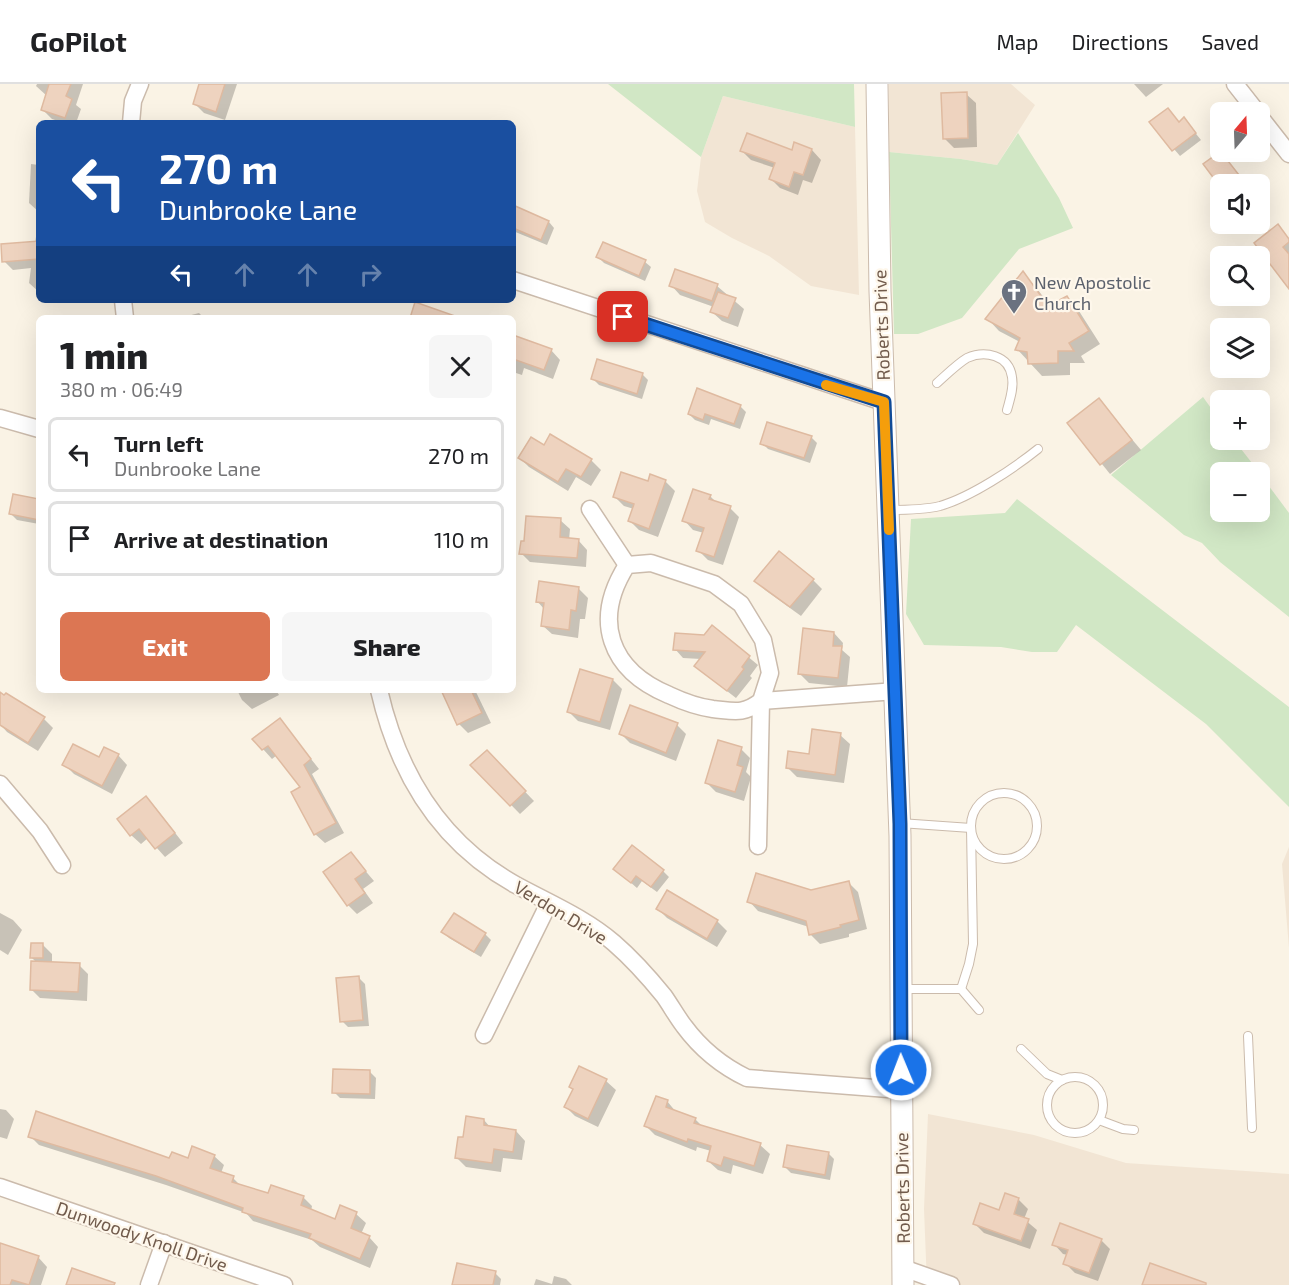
<!DOCTYPE html>
<html lang="en">
<head>
<meta charset="utf-8">
<style>
	body { margin:0; font-family:"Exo 2",sans-serif; background:#f6f6f6; color:#202124; height:100vh; display:flex; flex-direction:column; font-size:22px; white-space:nowrap }
	* { box-sizing:border-box; margin:0 }
	p { font-size:20px; color:#757577 }
	.icon { flex:none; width:33px; height:33px; fill:none; stroke:currentColor; stroke-width:2; stroke-linecap:round; stroke-linejoin:round }
	.map { position:relative; flex:1; overflow:hidden }
	.side { position:absolute; left:36px; top:231px; width:480px; height:378px; display:flex; flex-direction:column; background:#fff; border-radius:9px; box-shadow:0 6px 24px #0002 }
	.side>* { flex:none }
	.top-card { position:absolute; left:36px; top:36px; width:480px; height:183px; border-radius:9px; box-shadow:0 6px 24px #0002; background:#1a4fa0; color:#fff; overflow:hidden }
	.needle { width:39px; rotate:19deg }
	.tools { position:absolute; left:1210px; top:18px; display:grid; gap:12px }
	.tools a { display:grid; place-items:center; width:60px; height:60px; border-radius:9px; background:#fff; box-shadow:0 6px 24px #0002; font-size:30px }
	.pin { position:absolute; display:grid; place-items:center; width:51px; height:51px; color:#fff; margin:-26px; border-radius:12px; box-shadow:0 3px 9px #0006 }
	.me { position:absolute; width:66px; margin:-33px; rotate:359deg; stroke-linejoin:round; filter:drop-shadow(0 0 4px #0008) }
	.turn { display:flex; align-items:center; gap:21px; height:126px; padding:0 24px; font-size:27px }
	.turn .icon { width:78px; height:78px; stroke-width:2.5 }
	.turn b { display:block; font-size:42px; line-height:51px }
	.lanes { display:flex; align-items:center; height:57px; padding:0 24px; background:#0003; justify-content:center; gap:30px; direction:ltr }
	.lanes .off { opacity:.35 }
	.round { display:grid; place-items:center; flex:none; width:63px; height:63px; border-radius:9px; background:#f6f6f6 }
	.overview { display:flex; align-items:center; justify-content:space-between; height:102px; padding:0 24px }
	h1 { font-size:36px; font-weight:800; line-height:45px }
	.button { display:flex; gap:12px; margin-top:auto; padding:12px 24px }
	.button a { flex:1; height:69px; border-radius:9px; background:#dc7653; color:#fff; font-size:24px; font-weight:800; line-height:69px; text-align:center }
	.button a+a { background:#f6f6f6; color:#202124 }
	ul { padding:0; list-style:none }
	li { display:flex; align-items:center; gap:18px; height:75px; margin:0 12px 9px; padding:0 12px; border:3px solid #e0e0e0; border-radius:9px }
	li div { flex:1 }
	li b { display:block; font-size:22px }
	li em { font-style:normal }
	header { display:flex; align-items:center; gap:36px; box-sizing:border-box; height:84px; padding:0 30px; background:#fff; border-bottom:2px solid #e0e0e0 }
	header strong { font-size:28px }
	nav { display:flex; gap:33px; margin-inline-start:auto; font-size:21px }
	.map>svg:first-child { display:block }
</style>
</head>
<body>
<header>
<strong>GoPilot</strong>
<nav><a>Map</a><a>Directions</a><a>Saved</a></nav>
</header>
<div class="map">
<svg width="1289" height="1201" viewBox="0 0 1289 1201">
	<rect width="100%" height="100%" fill="#faf3e5"/>
	<g fill="#f2e5d4">
		<path d="M889,0H1011L1035,21L997,81L961,75L889,68Z"/>
		<path d="M723,12L855,43L859,211L811,202L769,172L732,154L705,138L697,107L701,73Z"/>
		<path d="M1289,763V864L1282,780Z"/>
		<path d="M928,1030L1034,1051L1126,1079L1289,1090V1201H927L924,1125Z"/>
	</g>
	<g fill="#d1e7c5">
		<path d="M608,0H854L855,43L723,12L701,73Z"/>
		<path d="M1018,49L1059,114L1073,144L1019,165L962,234L918,250H894L889,68L961,75L997,81Z"/>
		<path d="M1203,313L1221,338V356H1234L1259,388H1221V428H1260V390L1289,429V533L1220,478L1202,459L1184,451L1111,391Z"/>
		<path d="M1017,415L1289,623V723L1206,640L1076,541L1057,568H1032L1001,563L924,561L906,530L911,435L1005,429Z"/>
	</g>
	<g fill="#0003">
		<path d="M37,0H83L76,21L81,25L76,39H64L52,35L42,25L47,12L36,2Z"/>
		<path d="M201,0H237L225,36L204,29L195,20Z"/>
		<path d="M1134,0H1163L1146,13Z"/>
		<path d="M966,10L976,19L977,63L954,64L944,54Z"/>
		<path d="M1184,35L1201,56L1180,72L1151,38L1180,39Z"/>
		<path d="M812,66L821,76L812,99L803,96L798,111L780,104L771,95L775,84L751,76L742,67Z"/>
		<path d="M1221,68L1242,95L1248,100H1221V102L1205,80Z"/>
		<path d="M31,80L39,81V128L29,119Z"/>
		<path d="M513,123L549,138L554,144L547,161L513,147Z"/>
		<path d="M39,134V208L29,199L31,184L13,186L4,177L35,159Z"/>
		<path d="M1278,142L1289,155V203Z"/>
		<path d="M598,173L645,178L651,183L645,197L604,179Z"/>
		<path d="M1023,190L1035,202L1051,223L1066,214L1079,227L1100,260L1081,272L1085,279H1070V291L1042,292L1017,265L1020,258L999,247L987,234Z"/>
		<path d="M671,201L717,202L744,225L738,243L722,237L712,228L714,223L680,211Z"/>
		<path d="M199,229L204,234H180Z"/>
		<path d="M513,252L551,266L560,276L553,295L524,284L522,291L513,288Z"/>
		<path d="M642,290L648,296L642,315L599,301L593,295Z"/>
		<path d="M1099,316L1141,366L1110,390L1069,339Z"/>
		<path d="M740,322L746,328L740,345L711,335L709,341L695,336L689,330Z"/>
		<path d="M811,353L817,359L810,379L768,365L762,359Z"/>
		<path d="M544,363L591,376L601,386L591,402L576,393L568,407L529,383L520,374Z"/>
		<path d="M665,397L675,407L658,453L639,446L630,437L634,425L624,422L614,412L649,399Z"/>
		<path d="M710,412L717,419L730,424L739,433L723,481L708,476L698,466L704,449L693,446L684,436Z"/>
		<path d="M39,417V440L17,436L11,430Z"/>
		<path d="M560,436L570,445L569,456H578L587,466L586,483L530,478L521,469Z"/>
		<path d="M813,496L822,505L801,532L765,506L756,497Z"/>
		<path d="M578,504L588,514L585,535H580L578,554L552,550L542,541L544,525L538,518Z"/>
		<path d="M712,543L758,581L750,592L752,594L736,614L705,590L701,575L683,574L675,565L704,553Z"/>
		<path d="M834,549L843,559L842,566L850,573L847,603L809,599L800,590Z"/>
		<path d="M613,596L622,605L610,646L578,637L569,628Z"/>
		<path d="M237,606H276L279,611L252,625L242,616Z"/>
		<path d="M443,606H475L491,639L468,649L459,640Z"/>
		<path d="M0,610L44,635L53,644L38,667L7,648L0,640Z"/>
		<path d="M280,636L319,685L312,690L344,749L325,759L315,750L302,704L277,671L272,675L263,665Z"/>
		<path d="M677,641L686,650L676,677L630,659L621,650Z"/>
		<path d="M840,651L850,660L844,699L797,693L787,683L810,672Z"/>
		<path d="M741,665L750,674L746,688L751,693L744,717L716,708L707,699Z"/>
		<path d="M487,668L534,717L520,730L472,681Z"/>
		<path d="M118,671L127,681L112,710L74,690L64,680Z"/>
		<path d="M155,723L183,759L165,773L148,754L141,760L131,751Z"/>
		<path d="M351,770L374,797L363,805L373,819L357,830L348,821Z"/>
		<path d="M615,785L663,787L669,793L657,808L642,797L637,804Z"/>
		<path d="M848,798L858,808L867,845L849,850V853L820,860L811,851L809,843L758,827L749,817L811,808Z"/>
		<path d="M668,808L717,837L727,847L717,863L667,834L658,825Z"/>
		<path d="M0,829L13,836L22,846L8,871L0,866Z"/>
		<path d="M443,848L485,850L491,856L481,873L449,854Z"/>
		<path d="M43,861L52,870V879L79,881L88,890L87,917L40,914L31,905L36,878L32,874Z"/>
		<path d="M359,894L365,900L369,942L348,943L342,937Z"/>
		<path d="M580,984L606,997L616,1006L598,1043L575,1032L566,1023L574,1006Z"/>
		<path d="M370,988L376,994L375,1015L340,1014L334,1008Z"/>
		<path d="M667,1017L676,1028L695,1035L703,1043L760,1061L770,1070L763,1090L733,1081L731,1090L718,1086L708,1077L711,1067L697,1063L696,1067L655,1051L646,1042Z"/>
		<path d="M0,1025L6,1026L14,1035L7,1055L0,1053Z"/>
		<path d="M484,1036L490,1043L516,1047L525,1057L522,1076L503,1074L501,1088L466,1083L456,1073L464,1055Z"/>
		<path d="M30,1052L170,1076H189L214,1072L224,1081L221,1089L233,1094L242,1103L269,1111L303,1113L312,1122L311,1127L336,1137L341,1123L356,1130L366,1139L361,1150L369,1153L378,1163L370,1184L320,1163L312,1156L253,1137L246,1129L166,1101L39,1061Z"/>
		<path d="M828,1069L834,1075L830,1096L791,1089L785,1083Z"/>
		<path d="M1018,1115L1028,1125L1024,1135L1037,1146L1030,1165L984,1149L974,1139L1000,1128Z"/>
		<path d="M1101,1156L1110,1165L1098,1197L1075,1189L1065,1179L1068,1171L1063,1170L1054,1160Z"/>
		<path d="M0,1160L38,1173L47,1183L41,1201H0Z"/>
		<path d="M495,1189L501,1195L500,1201H454Z"/>
		<path d="M554,1192L566,1195L572,1201H534L536,1195L552,1200Z"/>
	</g>
	<g fill="#eed3bf" stroke="#dfbaa0" stroke-width="1.5">
		<path d="M49,0H71L66,12L72,15L65,34L41,26Z"/>
		<path d="M199,0H225L216,28L193,20Z"/>
		<path d="M967,8L968,54L943,55L941,9Z"/>
		<path d="M1168,24L1179,38L1184,33L1196,49L1172,67L1149,38Z"/>
		<path d="M747,49L792,66L794,58L812,65L803,91L794,88L789,103L769,95L775,79L740,67Z"/>
		<path d="M1221,67V68L1246,100H1218L1203,80Z"/>
		<path d="M513,121L549,137L541,156L513,144Z"/>
		<path d="M1278,140L1289,155V158L1283,163L1289,170V205L1254,159Z"/>
		<path d="M39,157V175L2,178L1,160Z"/>
		<path d="M603,158L646,176L639,192L596,173Z"/>
		<path d="M675,185L718,200L712,217L669,202Z"/>
		<path d="M1023,187L1048,222L1067,212L1089,247L1069,259L1074,267H1058V279L1028,280L1027,268L1015,266L1020,254L985,235Z"/>
		<path d="M718,208L736,214L728,234L710,228Z"/>
		<path d="M415,218L455,232V234H410Z"/>
		<path d="M513,251L552,265L544,286L513,275Z"/>
		<path d="M597,275L643,289L637,310L591,295Z"/>
		<path d="M697,304L741,321L734,340L705,330L703,336L688,330Z"/>
		<path d="M1099,314L1132,356L1100,381L1067,339Z"/>
		<path d="M767,338L812,352L804,374L760,360Z"/>
		<path d="M550,350L592,375L581,393L566,385L558,398L518,374L531,353L544,361Z"/>
		<path d="M621,388L648,397L650,390L666,396L649,445L628,437L634,420L613,413Z"/>
		<path d="M693,405L711,411L709,415L731,422L714,473L696,467L704,444L682,437Z"/>
		<path d="M13,410L39,415V436L9,430Z"/>
		<path d="M526,432L561,434L560,453L579,455L577,474L519,470L521,457H524Z"/>
		<path d="M779,467L814,495L790,523L754,497Z"/>
		<path d="M539,497L579,503L576,527L571,526L569,546L541,542L544,519L536,518Z"/>
		<path d="M712,541L750,572L742,583L744,585L727,607L694,582L705,568L673,566L675,549L704,551Z"/>
		<path d="M803,544L834,548L833,562H842L838,594L798,590Z"/>
		<path d="M580,585L613,595L600,638L567,628Z"/>
		<path d="M441,606H471L482,629L457,641Z"/>
		<path d="M0,608L4,611L6,609L45,633L28,659L0,641Z"/>
		<path d="M630,621L678,639L666,669L619,650Z"/>
		<path d="M280,634L311,675L304,681L336,739L314,751L291,708L300,703L268,662L262,666L252,655Z"/>
		<path d="M812,645L841,649L835,691L786,684L788,667L809,670Z"/>
		<path d="M718,656L742,663L737,681L743,683L735,708L705,699Z"/>
		<path d="M73,660L99,673L104,663L119,670L102,702L62,681Z"/>
		<path d="M487,666L526,707L510,722L470,681Z"/>
		<path d="M146,712L175,749L155,765L139,745L130,752L117,735Z"/>
		<path d="M632,761L664,786L651,803L636,792L631,799L613,785Z"/>
		<path d="M351,768L366,787L355,795L365,809L347,822L323,788Z"/>
		<path d="M756,789L811,806L849,797L859,836L840,841L841,843L809,851L806,837L747,818Z"/>
		<path d="M667,806L718,836L707,855L656,825Z"/>
		<path d="M454,829L486,849L474,868L441,848Z"/>
		<path d="M31,859H43V874H30Z"/>
		<path d="M31,877L80,879L78,908L30,906Z"/>
		<path d="M359,892L363,936L340,938L336,894Z"/>
		<path d="M579,982L607,995L588,1035L564,1023L573,1005L569,1003Z"/>
		<path d="M333,985L370,986V1010L332,1009Z"/>
		<path d="M656,1012L668,1016L666,1023L696,1034L694,1039L761,1059L754,1082L724,1073L721,1082L707,1077L711,1062L688,1055L687,1058L644,1042Z"/>
		<path d="M36,1027L169,1074L172,1068L188,1074L192,1062L215,1071L210,1084L234,1092L232,1098L268,1109L271,1101L304,1112L301,1121L335,1135L340,1121L357,1128L351,1144L370,1152L360,1175L309,1154L311,1150L242,1128L243,1124L156,1092L28,1053Z"/>
		<path d="M466,1032L484,1035V1041L516,1046L513,1068L494,1065L492,1079L455,1074L458,1053H463Z"/>
		<path d="M787,1061L829,1068L825,1091L783,1083Z"/>
		<path d="M1005,1109L1019,1114L1014,1130L1029,1135L1021,1157L973,1140L980,1119L999,1126Z"/>
		<path d="M1060,1139L1102,1155L1089,1189L1063,1180L1068,1166L1052,1161Z"/>
		<path d="M0,1159L39,1172L29,1201L12,1196L10,1201H0Z"/>
		<path d="M457,1179L496,1187L493,1201H452Z"/>
		<path d="M1150,1179L1206,1199V1201H1142Z"/>
		<path d="M72,1184L115,1199L114,1201H66Z"/>
	</g>
	<g fill="none" stroke-linecap="round" stroke-linejoin="round">
		<g stroke="#cbbbac" stroke-width="10">
			<g id="service">
				<path d="M937,299C946,291 957,280 967,274C985,266 1009,271 1012,293C1014,304 1010,315 1007,326"/>
				<path d="M889,426C906,426 924,426 940,422C971,413 1013,385 1038,365"/>
				<circle cx="1004" cy="742" r="33"/>
				<path d="M900,739L971,744L973,860L969,880L961,905"/>
				<path d="M900,905H961L979,926"/>
				<path d="M1248,952L1252,1044"/>
				<path d="M1021,965L1047,990L1062,996"/>
				<circle cx="1075" cy="1021" r="28"/>
				<path d="M1099,1036L1123,1045L1134,1046"/>
			</g>
		</g>
		<g stroke="#cbbbac" stroke-width="19">
			<g id="minor">
				<path d="M1235,0L1257,28"/>
				<path d="M1260,33L1289,70"/>
				<path d="M131,39L133,17L140,0"/>
				<path d="M513,196L883,318"/>
				<path d="M123,216L125,234"/>
				<path d="M0,334L39,345"/>
				<path d="M590,425L627,481"/>
				<path d="M379,606C398,689 440,759 516,801C549,819 585,834 614,859C629,872 651,896 664,912C671,922 677,933 684,942C701,965 722,982 747,994L901,1006"/>
				<path d="M0,700L40,747L62,781"/>
				<path d="M758,762L761,617L770,589L763,556L741,520L714,500L651,479L627,481C592,536 609,586 669,611C684,618 697,623 713,625C734,627 743,631 761,617L896,607"/>
				<path d="M484,951L549,819"/>
				<path d="M0,1103L284,1201"/>
				<path d="M903,1184L951,1201"/>
				<path d="M149,1201L164,1159"/>
			</g>
		</g>
		<g stroke="#cbbbac" stroke-width="23">
			<path id="tertiary" d="M877,0L880,207L900,752L903,1201"/>
		</g>
		<use href="#service" stroke="#fff" stroke-width="8"/>
		<use href="#minor" stroke="#fff" stroke-width="16"/>
		<use href="#tertiary" stroke="#fff" stroke-width="21"/>
	</g>
	<g fill="none" stroke-linecap="round" stroke-linejoin="round">
		<g stroke="#114b97" stroke-width="15">
			<path id="route" d="M623,233L884,318L900,740L901,986"/>
		</g>
		<use href="#route" stroke="#1a73e8" stroke-width="10"/>
		<path stroke="#f59e0b" stroke-width="10" d="M826,301L884,318L889,446"/>
	</g>
	<defs>
		<g id="church-pin" transform="scale(1.35)"><path d="M0 17L-7.5 6A9.5 9.5 0 1 1 7.5 6Z" fill="#6b7280" stroke="#fef7eb"/><path d="M-1.2-6h2.4v3.5h3.3v2.4h-3.3V6h-2.4V-.1h-3.3v-2.4h3.3Z" fill="#fff"/></g>
	</defs>
	<g fill-rule="evenodd">
		<use href="#church-pin" x="1014" y="208"/>
	</g>
	<g text-anchor="middle" dominant-baseline="central" stroke-width="4.5" stroke-linejoin="round" paint-order="stroke">
		<g font-size="18" fill="#5b616d" stroke="#fef7eb" text-anchor="start">
			<text x="1034" y="198">New Apostolic<tspan x="1034" dy="21">Church</tspan></text>
		</g>
		<g font-size="18" fill="#715b4c" stroke="#fef7eb">
			<text transform="translate(881 241) rotate(-92)">Roberts Drive</text>
			<text transform="translate(561 828) rotate(31)">Verdon Drive</text>
			<text transform="translate(902 1104) rotate(-91)">Roberts Drive</text>
			<text transform="translate(142 1152) rotate(19)">Dunwoody Knoll Drive</text>
		</g>
	</g>
</svg>
<div class="tools">
<a><svg class="needle" viewBox="-14 -14 28 28"><path d="M0-13l5 13h-10z" fill="#e53935"/><path d="M0 13l5-13h-10z" fill="#757577"/></svg></a>
<a><svg class="icon" aria-label="sound" viewBox="0 0 24 24"><path d="M4 9h4l5-4v14l-5-4H4zM17 9q2 3 0 6"/></svg></a>
<a><svg class="icon" aria-label="search" viewBox="0 0 24 24"><circle cx="10" cy="10" r="6"/><path d="M15 15l6 6"/></svg></a>
<a><svg class="icon" aria-label="layers" viewBox="0 0 24 24"><path d="M12 4l9 5-9 5-9-5zM3 14l9 5 9-5"/></svg></a>
<a>+</a>
<a>−</a>
</div>
<div class="pin" style="left:623px;top:233px;background:#d93025"><svg class="icon" aria-label="arrive" viewBox="0 0 24 24"><path d="M6 21V4h12l-3 4 3 4H6"/></svg></div>
<svg class="me" style="left:901px;top:986px" viewBox="-20 -20 40 40"><circle r="17" fill="#1a73e8" stroke="#fff" stroke-width="3"/><path d="M0-11L8 9 0 5-8 9z" fill="#fff"/></svg>
<div class="top-card">
<div class="turn"><svg class="icon" aria-label="left" viewBox="0 0 24 24"><path d="M17 20v-9H6M10 6l-5 5 5 5"/></svg><div><b>270 m</b>Dunbrooke Lane</div></div>
<div class="lanes"><svg class="icon" aria-label="left" viewBox="0 0 24 24"><path d="M17 20v-9H6M10 6l-5 5 5 5"/></svg><svg class="icon off" aria-label="ahead" viewBox="0 0 24 24"><path d="M12 20V5M6 11l6-6 6 6"/></svg><svg class="icon off" aria-label="ahead" viewBox="0 0 24 24"><path d="M12 20V5M6 11l6-6 6 6"/></svg><svg class="icon off" aria-label="right" viewBox="0 0 24 24"><path d="M7 20v-9h11M14 6l5 5-5 5"/></svg></div>
</div>
<section class="side">
<div class="overview"><div><h1>1 min</h1><p>380 m · 06:49</p></div><a class="round"><svg class="icon" aria-label="close" viewBox="0 0 24 24"><path d="M6 6l12 12M18 6L6 18"/></svg></a></div>
<ul>
<li><svg class="icon" aria-label="left" viewBox="0 0 24 24"><path d="M17 20v-9H6M10 6l-5 5 5 5"/></svg><div><b>Turn left</b><p>Dunbrooke Lane</p></div><em>270 m</em></li>
<li><svg class="icon" aria-label="arrive" viewBox="0 0 24 24"><path d="M6 21V4h12l-3 4 3 4H6"/></svg><div><b>Arrive at destination</b></div><em>110 m</em></li>
</ul>
<div class="button"><a>Exit</a><a>Share</a></div>
</section>
</div>
</body>
</html>
